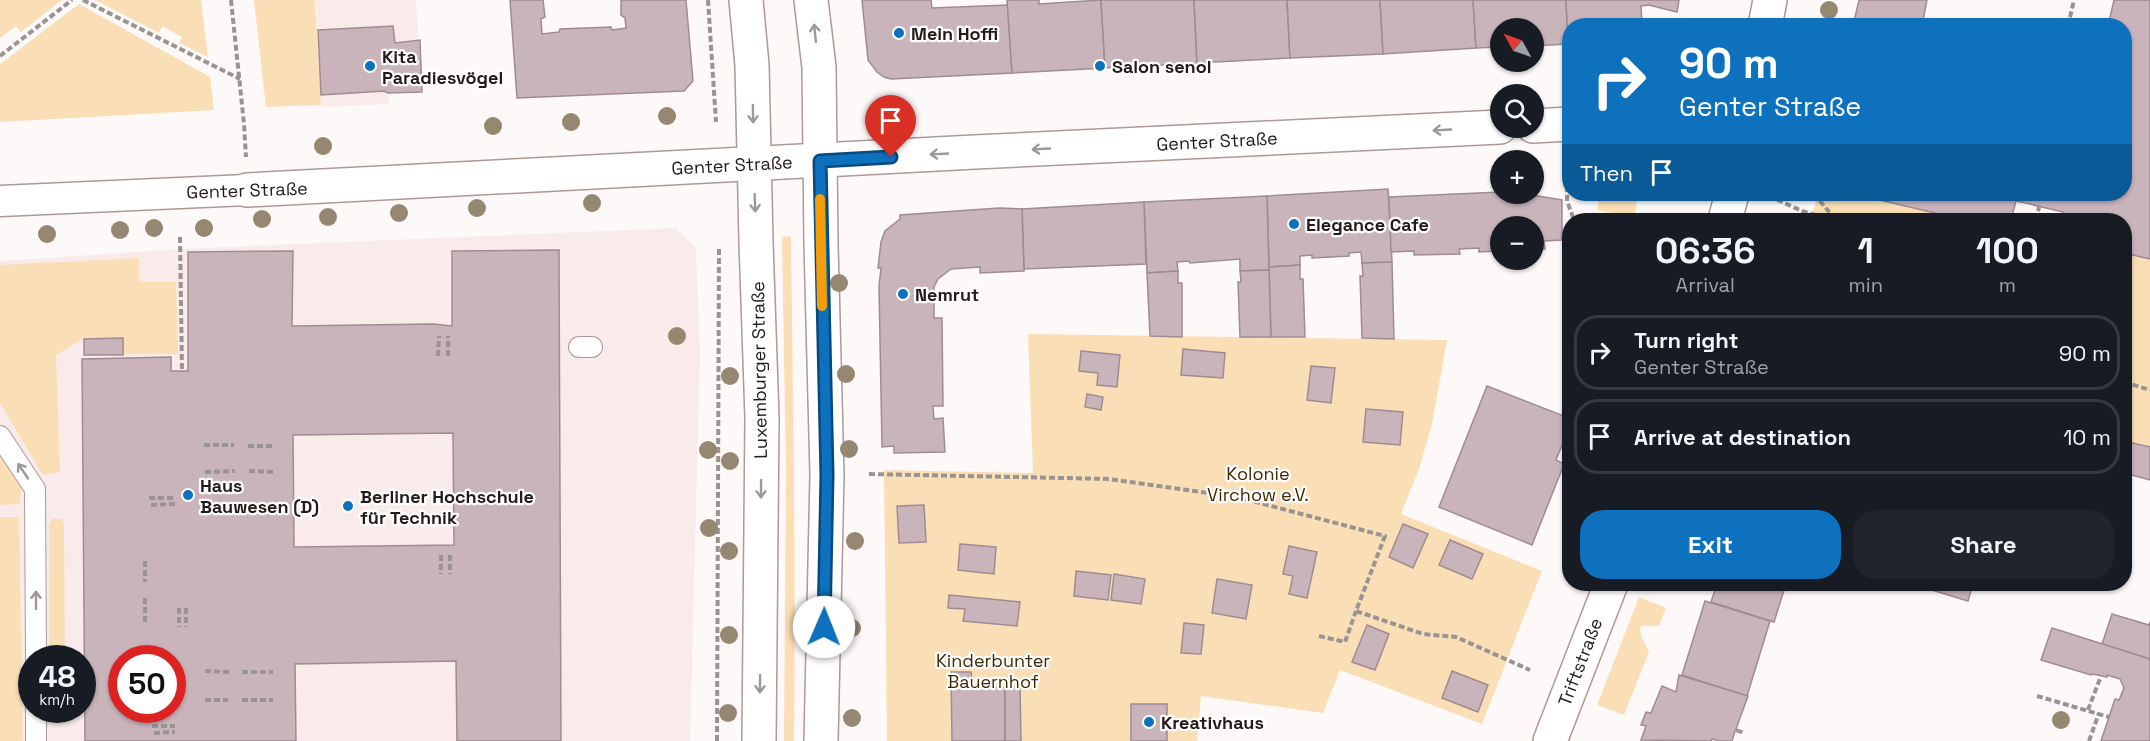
<!DOCTYPE html>
<html lang="en">
<head>
<meta charset="utf-8">
<style>
	body { margin:0; font-family:"Space Grotesk",sans-serif; background:#20242c; color:#f1f3f6; height:100vh; display:flex; flex-direction:column; font-size:22px; white-space:nowrap }
	* { box-sizing:border-box; margin:0 }
	p { font-size:20px; color:#9ea1a6 }
	.icon { flex:none; width:33px; height:33px; fill:none; stroke:currentColor; stroke-width:2; stroke-linecap:round; stroke-linejoin:round }
	.map { position:relative; flex:1; overflow:hidden }
	.side { position:absolute; left:1562px; top:213px; width:570px; height:378px; display:flex; flex-direction:column; background:#171b24; border-radius:24px; box-shadow:0 2px 4px #0004 }
	.side>* { flex:none }
	.banner { position:absolute; left:1562px; top:18px; width:570px; height:183px; border-radius:24px; box-shadow:0 2px 4px #0004; background:#0d71bd; color:#fff; overflow:hidden }
	.needle { width:39px; rotate:310deg }
	.buttons { position:absolute; left:1490px; top:18px; display:grid; gap:12px }
	.buttons a { display:grid; place-items:center; width:54px; height:54px; border-radius:50%; background:#171b24; box-shadow:0 2px 4px #0004; font-size:30px }
	.speed { position:absolute; left:18px; top:645px; display:flex; gap:12px; font-size:30px; font-weight:700; text-align:center }
	.speed>* { display:grid; place-content:center; width:78px; height:78px; border-radius:50%; background:#171b24; box-shadow:0 2px 4px #0004; line-height:1 }
	.speed small { font-size:15px; font-weight:400 }
	.speed .limit { border:9px solid #d22; background:#fff; color:#111 }
	.pin { position:absolute; display:grid; place-items:center; width:51px; height:51px; color:#fff; margin:-62px -26px; border-radius:50% 50% 50% 0; rotate:-45deg; box-shadow:0 0 6px #0007 }
	.pin .icon { rotate:45deg }
	.me { position:absolute; width:66px; margin:-33px; rotate:1deg; stroke-linejoin:round; filter:drop-shadow(0 0 4px #0008) }
	.turn { display:flex; align-items:center; gap:21px; height:126px; padding:0 18px; font-size:27px }
	.turn .icon { width:78px; height:78px; stroke-width:2.5 }
	.turn b { display:block; font-size:42px; line-height:51px }
	.then { display:flex; align-items:center; height:57px; padding:0 18px; background:#0003; gap:12px; font-size:22px }
	.eta { display:flex; justify-content:space-evenly; align-items:center; height:102px; text-align:center }
	.eta b { font-size:36px; font-weight:700; line-height:42px }
	.button { display:flex; gap:12px; margin-top:auto; padding:12px 18px }
	.button a { flex:1; height:69px; border-radius:24px; background:#0d71bd; color:#fff; font-size:24px; font-weight:700; line-height:69px; text-align:center }
	.button a+a { background:#20242c; color:#f1f3f6 }
	ul { padding:0; list-style:none }
	li { display:flex; align-items:center; gap:18px; height:75px; margin:0 12px 9px; padding:0 6px; border:3px solid #363941; border-radius:24px }
	li div { flex:1 }
	li b { display:block; font-size:22px }
	li em { font-style:normal }
	.map>svg:first-child { display:block }
</style>
</head>
<body>
<div class="map">
<svg width="2150" height="741" viewBox="0 0 2150 741">
	<rect width="100%" height="100%" fill="#fef9f9"/>
	<g fill="#f8ebe9" fill-rule="evenodd">
		<path d="M316,0H416L422,92L388,93L389,104L321,107Z"/>
		<path d="M676,228L696,248L700,354L690,741H0V261L180,249ZM32,658H82V710H32ZM122,658H172V710H122Z"/>
	</g>
	<g fill="#fadeb5">
		<path d="M0,0H62L21,32L16,26L0,38Z"/>
		<path d="M95,0H201L208,57L179,43L182,37L162,26L159,33Z"/>
		<path d="M254,0H315L321,105L266,107Z"/>
		<path d="M79,4L210,77L214,110L0,122V64Z"/>
		<path d="M1600,194H1618L1638,197L1634,217L1597,210Z"/>
		<path d="M1818,194H1854L1965,220H1811Z"/>
		<path d="M791,236C793,405 796,573 794,741H784L786,470L782,237Z"/>
		<path d="M2124,253L2150,259V447L2124,441Z"/>
		<path d="M139,258V282H176L178,354H123V338H84L56,355L60,472L43,475L0,403V265Z"/>
		<path d="M1028,334L1447,340L1432,424L1419,469L1401,514L1542,571L1482,724L1340,670L1323,713L1201,696L1197,741H887L884,470L1033,473Z"/>
		<path d="M0,452L22,485L19,504L0,505Z"/>
		<path d="M0,517H19L23,741H0Z"/>
		<path d="M52,519H62L64,524L65,658H49V525Z"/>
		<path d="M1639,597L1666,608L1659,626H1640L1641,636L1649,652L1624,715L1597,705Z"/>
	</g>
	<g fill="#cab4bb" stroke="#a08b92" stroke-width="1.5" fill-rule="evenodd">
		<path d="M510,0H543L545,17L541,19L542,34L559,32L560,29L611,27L612,30L626,28L625,18L621,15V0H686L693,81L684,91L517,98Z"/>
		<path d="M862,0H931L932,8L1008,5L1012,73L891,79L884,77L877,72L868,60Z"/>
		<path d="M1007,0H1039V4L1101,0L1105,68L1012,73Z"/>
		<path d="M1101,0H1194L1197,63L1105,68Z"/>
		<path d="M1194,0H1287L1290,58L1197,63Z"/>
		<path d="M1287,0H1380L1383,54L1290,58Z"/>
		<path d="M1380,0H1473L1476,48L1383,54Z"/>
		<path d="M1473,0H1566L1568,44L1533,46V28H1500V47L1476,48Z"/>
		<path d="M1566,0H1679L1677,12L1649,5L1641,6L1642,26H1569L1568,44Z"/>
		<path d="M1859,0H1927L1922,26H1853Z"/>
		<path d="M2114,0H2150V259L2124,253V220H2061L2063,212L2021,202L2023,194H2124V26H2108Z"/>
		<path d="M393,26L395,43L420,40L422,92L388,93L384,91L321,95L318,30Z"/>
		<path d="M1388,189L1392,262L1362,263L1361,252L1349,253V256L1312,258V255L1300,256V265L1269,267L1267,196Z"/>
		<path d="M1500,192V194H1526L1562,200V240L1544,241L1545,249L1533,250V226H1500V251L1479,252V248L1459,249L1460,254L1414,255V251L1391,252L1389,197Z"/>
		<path d="M1854,194H2023L2021,202L2016,201L2011,220H1965Z"/>
		<path d="M1267,196L1269,270L1240,271V259L1190,263L1189,261L1177,262L1178,271L1147,273L1144,202Z"/>
		<path d="M1144,202L1146,264L1024,269L1022,209Z"/>
		<path d="M999,208L1022,209L1024,271L980,273V267L951,269L938,279L934,287V318H942L943,406H933L934,419L943,418L945,452L894,453V446L882,447L879,286L881,268H878L881,242L885,231L900,219V215Z"/>
		<path d="M559,250L561,741H457L456,661L295,664L296,741H85L82,359L171,357V371H188V252L293,251L292,326L433,324L452,326V251ZM453,433L454,545L294,547L293,435ZM122,658H172V710H122Z"/>
		<path d="M1392,262L1394,339L1362,338L1360,276H1363L1362,263Z"/>
		<path d="M1300,265V279H1303L1305,337H1271L1269,267Z"/>
		<path d="M1269,270L1271,337H1240L1238,282H1241L1240,271Z"/>
		<path d="M1178,271V283H1182V337L1150,336L1147,273Z"/>
		<path d="M123,338V355H84V339Z"/>
		<path d="M1183,349L1225,353L1223,378L1181,375Z"/>
		<path d="M1081,351L1120,355L1117,387L1097,385L1098,373L1079,371Z"/>
		<path d="M1311,366L1335,368L1331,403L1307,400Z"/>
		<path d="M1487,386L1569,418V428L1556,460L1564,464L1532,545L1439,507Z"/>
		<path d="M1087,394L1103,397L1101,410L1085,407Z"/>
		<path d="M1366,409L1403,412L1400,445L1363,442Z"/>
		<path d="M2124,441L2150,447V480L2128,474L2124,488Z"/>
		<path d="M924,505L926,542L899,543L897,506Z"/>
		<path d="M1403,524L1428,534L1413,568L1389,557Z"/>
		<path d="M1450,540L1483,554L1472,579L1439,565Z"/>
		<path d="M960,544L996,547L994,574L958,570Z"/>
		<path d="M1289,546L1317,552L1307,598L1289,594L1293,576L1283,574Z"/>
		<path d="M1076,571L1111,575L1108,600L1074,596Z"/>
		<path d="M1114,574L1145,579L1141,604L1111,600Z"/>
		<path d="M1217,579L1252,585L1246,619L1212,613Z"/>
		<path d="M1717,584H1786L1774,622L1711,602Z"/>
		<path d="M1912,584H1973L1968,601Z"/>
		<path d="M949,595L1020,602L1017,626L963,621L965,609L948,608Z"/>
		<path d="M1705,601L1770,621L1747,696L1682,675Z"/>
		<path d="M2112,614L2149,625L2150,622V659L2102,644Z"/>
		<path d="M1184,623L1204,625L1201,654L1181,653Z"/>
		<path d="M1367,625L1389,634L1375,670L1352,662Z"/>
		<path d="M2052,628L2150,659V741H2101L2115,699L2119,700L2124,688L2120,679L2107,675V677L2093,674L2091,675L2041,660Z"/>
		<path d="M1452,671L1488,685L1478,712L1442,698Z"/>
		<path d="M951,672H971L973,687H1005V741H952Z"/>
		<path d="M1679,675L1748,696L1736,729L1742,731L1741,733L1735,731L1732,741H1719L1712,739L1711,741L1641,740L1646,726L1641,725L1646,712L1651,713L1662,686L1676,692Z"/>
		<path d="M1005,687H1020L1021,741H1005Z"/>
		<rect x="1131" y="704" width="36" height="37"/>
	</g>
	<g fill="none" stroke-linecap="round" stroke-linejoin="round">
		<g stroke="#af9896" stroke-width="22">
			<g id="service">
				<path d="M579,347H592"/>
				<path d="M0,436L35,489L36,658"/>
				<path d="M36,710V741"/>
			</g>
		</g>
		<g stroke="#af9896" stroke-width="33">
			<path id="pedestrian" d="M0,201L247,190"/>
		</g>
		<g stroke="#af9896" stroke-width="36">
			<g id="minor">
				<path d="M1765,26L1770,0"/>
				<path d="M1533,126L1569,124"/>
				<path d="M247,190L975,152L1500,127"/>
				<path d="M1725,220L1732,194"/>
				<path d="M1550,741L1611,584"/>
			</g>
		</g>
		<g stroke="#af9896" stroke-width="36">
			<g id="secondary">
				<path d="M746,0L752,65L756,242L762,418L759,741"/>
				<path d="M811,0L819,67L821,244L827,475L821,741"/>
			</g>
		</g>
		<g stroke="#999392" stroke-width="4" stroke-dasharray="6 3" stroke-linecap="butt">
			<path d="M83,0L240,79"/>
			<path d="M231,0L244,124L246,157"/>
			<path d="M708,0L716,122"/>
			<path d="M2068,26L2074,0"/>
			<path d="M0,56L72,0"/>
			<path d="M1567,168V201L1574,220"/>
			<path d="M1814,194L1836,220"/>
			<path d="M1769,196L1802,211L1832,220"/>
			<path d="M2036,220L2039,207"/>
			<path d="M180,237L182,371"/>
			<path d="M438,356L439,336"/>
			<path d="M448,356V336"/>
			<path d="M2124,382L2150,390"/>
			<path d="M204,445H234"/>
			<path d="M248,446H273"/>
			<path d="M249,471L274,472"/>
			<path d="M205,472L235,471"/>
			<path d="M869,474L1109,479L1237,497L1385,536L1356,611L1423,634L1456,637L1530,670"/>
			<path d="M149,498H175"/>
			<path d="M151,505L175,504"/>
			<path d="M441,555V574"/>
			<path d="M450,555V574"/>
			<path d="M145,561V582"/>
			<path d="M179,608V627"/>
			<path d="M186,608V627"/>
			<path d="M145,622V598"/>
			<path d="M1319,636L1345,642L1356,611"/>
			<path d="M205,671L229,672"/>
			<path d="M242,672H273"/>
			<path d="M2037,696L2109,717"/>
			<path d="M205,700H228"/>
			<path d="M242,700H273"/>
			<path d="M2088,710L2101,676"/>
			<path d="M152,726H175"/>
			<path d="M154,733L175,732"/>
			<path d="M717,741L719,249"/>
			<path d="M2089,741L2099,713"/>
		</g>
		<use href="#service" stroke="#fff" stroke-width="20"/>
		<use href="#pedestrian" stroke="#fff" stroke-width="30"/>
		<use href="#minor" stroke="#fff" stroke-width="33"/>
		<use href="#secondary" stroke="#fff" stroke-width="33"/>
	</g>
	<g fill="#958771">
		<circle cx="1829" cy="10" r="9"/>
		<circle cx="667" cy="116" r="9"/>
		<circle cx="571" cy="122" r="9"/>
		<circle cx="493" cy="126" r="9"/>
		<circle cx="323" cy="146" r="9"/>
		<circle cx="592" cy="203" r="9"/>
		<circle cx="477" cy="208" r="9"/>
		<circle cx="399" cy="213" r="9"/>
		<circle cx="328" cy="217" r="9"/>
		<circle cx="262" cy="219" r="9"/>
		<circle cx="154" cy="228" r="9"/>
		<circle cx="204" cy="228" r="9"/>
		<circle cx="120" cy="230" r="9"/>
		<circle cx="47" cy="234" r="9"/>
		<circle cx="839" cy="283" r="9"/>
		<circle cx="677" cy="336" r="9"/>
		<circle cx="846" cy="374" r="9"/>
		<circle cx="730" cy="376" r="9"/>
		<circle cx="849" cy="449" r="9"/>
		<circle cx="708" cy="450" r="9"/>
		<circle cx="730" cy="461" r="9"/>
		<circle cx="709" cy="528" r="9"/>
		<circle cx="855" cy="541" r="9"/>
		<circle cx="729" cy="551" r="9"/>
		<circle cx="852" cy="628" r="9"/>
		<circle cx="729" cy="635" r="9"/>
		<circle cx="728" cy="713" r="9"/>
		<circle cx="852" cy="718" r="9"/>
		<circle cx="2061" cy="720" r="9"/>
	</g>
	<defs><path id="oneway-shaft" d="M-6 0H5M1.5-3L5.5 0L1.5 3" fill="none" stroke-width="1.6" stroke-linecap="round" stroke-linejoin="round" transform="scale(1.5)"/></defs>
	<g stroke="#9c9898">
		<use href="#oneway-shaft" transform="translate(815 33) rotate(-96)"/>
		<use href="#oneway-shaft" transform="translate(753 114) rotate(89)"/>
		<use href="#oneway-shaft" transform="translate(1442 130) rotate(177)"/>
		<use href="#oneway-shaft" transform="translate(1041 149) rotate(177)"/>
		<use href="#oneway-shaft" transform="translate(939 154) rotate(177)"/>
		<use href="#oneway-shaft" transform="translate(755 203) rotate(88)"/>
		<use href="#oneway-shaft" transform="translate(23 471) rotate(-124)"/>
		<use href="#oneway-shaft" transform="translate(761 489) rotate(91)"/>
		<use href="#oneway-shaft" transform="translate(36 600) rotate(-90)"/>
		<use href="#oneway-shaft" transform="translate(760 684) rotate(91)"/>
	</g>
	<g fill="none" stroke-linecap="round" stroke-linejoin="round">
		<g stroke="#08497b" stroke-width="15">
			<path id="route" d="M824,627L827,475L820,161L891,157"/>
		</g>
		<use href="#route" stroke="#0d71bd" stroke-width="10"/>
		<path stroke="#f59e0b" stroke-width="10" d="M820,199L822,306"/>
	</g>
	<g fill="#0d71bd" stroke="#fff" stroke-width="2">
		<circle cx="899" cy="33" r="6"/>
		<circle cx="370" cy="66" r="6"/>
		<circle cx="1100" cy="66" r="6"/>
		<circle cx="1294" cy="224" r="6"/>
		<circle cx="903" cy="294" r="6"/>
		<circle cx="188" cy="495" r="6"/>
		<circle cx="348" cy="506" r="6"/>
		<circle cx="1149" cy="722" r="6"/>
	</g>
	<g text-anchor="middle" dominant-baseline="central" stroke-width="4.5" stroke-linejoin="round" paint-order="stroke">
		<g font-size="18" font-weight="bold" fill="#231b1a" stroke="#fff" text-anchor="start">
			<text x="911" y="33">Mein Hoffi</text>
			<text x="382" y="56">Kita<tspan x="382" dy="21">Paradiesvögel</tspan></text>
			<text x="1112" y="66">Salon senol</text>
			<text x="1306" y="224">Elegance Cafe</text>
			<text x="915" y="294">Nemrut</text>
			<text x="200" y="485">Haus<tspan x="200" dy="21">Bauwesen (D)</tspan></text>
			<text x="360" y="496">Berliner Hochschule<tspan x="360" dy="21">für Technik</tspan></text>
			<text x="1161" y="722">Kreativhaus</text>
		</g>
		<g font-size="18" fill="#231b1a" stroke="#fff">
			<text transform="translate(1217 141) rotate(-3)">Genter Straße</text>
			<text transform="translate(732 165) rotate(-3)">Genter Straße</text>
			<text transform="translate(247 190) rotate(-2)">Genter Straße</text>
			<text transform="translate(759 370) rotate(-91)">Luxemburger Straße</text>
			<text transform="translate(1580 662) rotate(-69)">Triftstraße</text>
		</g>
		<g font-size="18" fill="#3f2901" stroke="#fff">
			<text x="1258" y="473">Kolonie<tspan x="1258" dy="21">Virchow e.V.</tspan></text>
			<text x="993" y="660">Kinderbunter<tspan x="993" dy="21">Bauernhof</tspan></text>
		</g>
	</g>
</svg>
<div class="buttons">
<a><svg class="needle" viewBox="-14 -14 28 28"><path d="M0-13l5 13h-10z" fill="#e53935"/><path d="M0 13l5-13h-10z" fill="#9ea1a6"/></svg></a>
<a><svg class="icon" aria-label="search" viewBox="0 0 24 24"><circle cx="10" cy="10" r="6"/><path d="M15 15l6 6"/></svg></a>
<a>+</a>
<a>−</a>
</div>
<div class="speed"><div>48<small>km/h</small></div><div class="limit">50</div></div>
<div class="pin" style="left:891px;top:157px;background:#d93025"><svg class="icon" aria-label="arrive" viewBox="0 0 24 24"><path d="M6 21V4h12l-3 4 3 4H6"/></svg></div>
<svg class="me" style="left:824px;top:627px" viewBox="-20 -20 40 40"><circle r="19" fill="#fff"/><path d="M0-13L10 11 0 6-10 11z" fill="#0d71bd"/></svg>
<div class="banner">
<div class="turn"><svg class="icon" aria-label="right" viewBox="0 0 24 24"><path d="M7 20v-9h11M14 6l5 5-5 5"/></svg><div><b>90 m</b>Genter Straße</div></div>
<div class="then">Then<svg class="icon" aria-label="arrive" viewBox="0 0 24 24"><path d="M6 21V4h12l-3 4 3 4H6"/></svg></div>
</div>
<section class="side">
<div class="eta">
<div><b>06:36</b><p>Arrival</p></div>
<div><b>1</b><p>min</p></div>
<div><b>100</b><p>m</p></div>
</div>
<ul>
<li><svg class="icon" aria-label="right" viewBox="0 0 24 24"><path d="M7 20v-9h11M14 6l5 5-5 5"/></svg><div><b>Turn right</b><p>Genter Straße</p></div><em>90 m</em></li>
<li><svg class="icon" aria-label="arrive" viewBox="0 0 24 24"><path d="M6 21V4h12l-3 4 3 4H6"/></svg><div><b>Arrive at destination</b></div><em>10 m</em></li>
</ul>
<div class="button"><a>Exit</a><a>Share</a></div>
</section>
</div>
</body>
</html>
